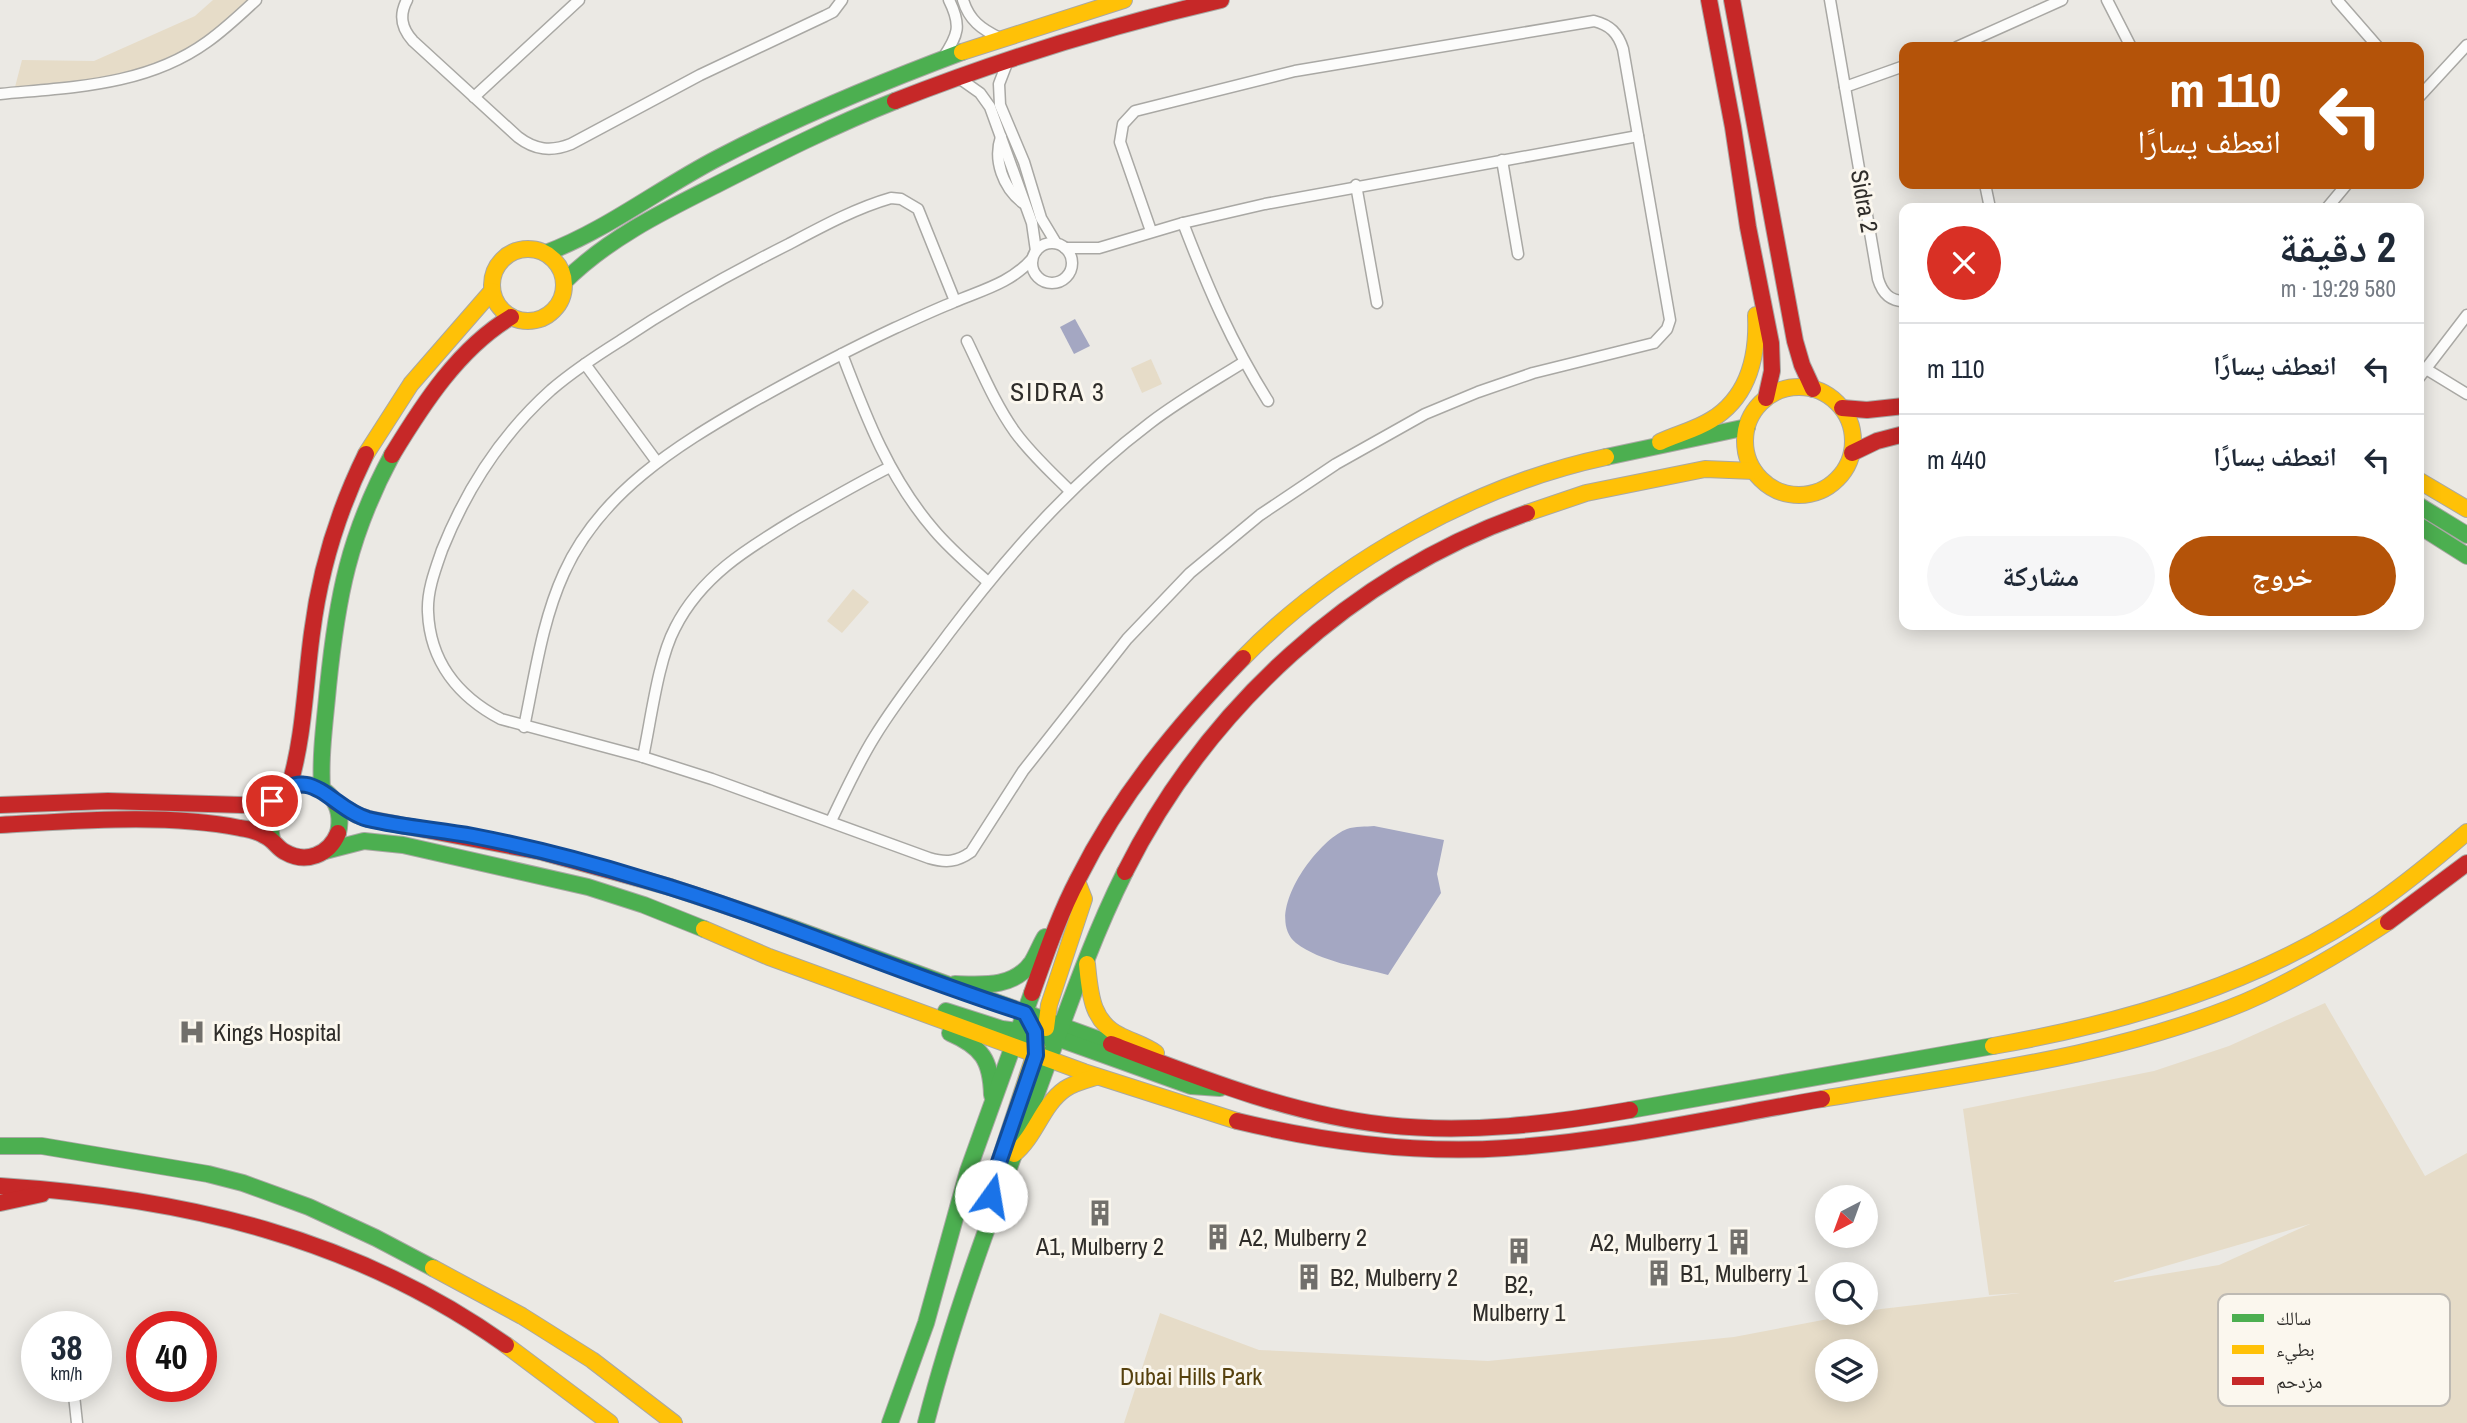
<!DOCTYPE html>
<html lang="ar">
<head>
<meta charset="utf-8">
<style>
	body { margin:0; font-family:"Archivo Narrow","Noto Naskh Arabic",sans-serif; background:#f6f6f7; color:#1f2937; direction:rtl; height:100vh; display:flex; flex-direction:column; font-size:26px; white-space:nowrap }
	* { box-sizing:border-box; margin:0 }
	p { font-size:23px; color:#747a83 }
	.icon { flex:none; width:38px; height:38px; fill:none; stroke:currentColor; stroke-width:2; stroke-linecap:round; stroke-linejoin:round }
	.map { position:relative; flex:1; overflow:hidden; direction:ltr }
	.sheet { position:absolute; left:1899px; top:203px; width:525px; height:427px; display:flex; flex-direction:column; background:#fff; border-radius:14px; box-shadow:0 4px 18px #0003; direction:rtl }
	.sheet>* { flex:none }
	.top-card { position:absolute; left:1899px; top:42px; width:525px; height:147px; border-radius:14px; box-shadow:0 4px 18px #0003; direction:rtl; background:#b45309; color:#fff; overflow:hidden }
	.needle { width:46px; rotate:221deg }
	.buttons { position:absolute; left:1815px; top:1185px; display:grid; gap:14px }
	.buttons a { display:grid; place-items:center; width:63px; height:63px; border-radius:50%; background:#fff; box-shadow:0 4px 18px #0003; font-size:35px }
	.speed { position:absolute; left:21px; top:1311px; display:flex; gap:14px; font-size:35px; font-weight:700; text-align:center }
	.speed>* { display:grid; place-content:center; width:91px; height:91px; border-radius:50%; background:#fff; box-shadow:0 4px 18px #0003; line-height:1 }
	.speed small { font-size:18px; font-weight:400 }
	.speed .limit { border:10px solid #d22; background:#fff; color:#111 }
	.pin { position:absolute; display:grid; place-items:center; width:60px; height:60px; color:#fff; margin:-30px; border:4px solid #fff; border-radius:50%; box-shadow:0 2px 7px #0007 }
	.me { position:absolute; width:77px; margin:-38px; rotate:13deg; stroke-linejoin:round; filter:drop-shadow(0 0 5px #0008) }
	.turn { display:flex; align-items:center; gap:24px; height:147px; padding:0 28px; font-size:32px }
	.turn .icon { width:91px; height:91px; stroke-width:2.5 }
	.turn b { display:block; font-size:49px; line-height:60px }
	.round { display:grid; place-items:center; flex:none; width:74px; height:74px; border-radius:37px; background:#f6f6f7 }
	.overview { display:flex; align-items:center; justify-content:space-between; height:119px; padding:0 28px }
	h1 { font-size:42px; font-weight:700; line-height:52px }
	.primary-button { display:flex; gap:14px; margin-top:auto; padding:14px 28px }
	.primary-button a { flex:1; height:80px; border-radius:42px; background:#b45309; color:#fff; font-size:28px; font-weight:700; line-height:80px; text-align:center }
	.primary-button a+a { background:#f6f6f7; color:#1f2937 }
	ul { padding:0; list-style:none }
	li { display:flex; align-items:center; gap:21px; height:91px; padding:0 28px; border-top:2px solid #e0e1e3 }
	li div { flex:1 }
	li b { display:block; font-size:26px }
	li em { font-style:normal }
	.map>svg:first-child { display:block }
</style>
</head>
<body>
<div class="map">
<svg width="2467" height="1423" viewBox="0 0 2467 1423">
	<rect width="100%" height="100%" fill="#ebe9e4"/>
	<g fill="#e6dcc8" fill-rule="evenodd">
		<path d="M213,0H253L209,39L96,89L14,91L22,60L94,61L195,16Z"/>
		<path d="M1151,359L1162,384L1142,393L1131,368Z"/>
		<path d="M853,589L869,602L842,633L827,621Z"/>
		<path d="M2325,1003L2425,1176L2467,1153V1423H1124L1160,1313L1259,1350L1488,1361L1734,1337L1881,1309L2020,1293L1989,1295L1963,1109L2154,1071L2229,1046ZM2310,1224L2219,1265L2114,1282V1281ZM1866,1351V1390H1827V1351Z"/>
	</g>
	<g fill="#a4a7c2">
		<path d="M1075,319L1090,346L1074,354L1060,327Z"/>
		<path d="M1374,826L1444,840L1437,874L1441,893L1388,975C1359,967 1321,962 1296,943C1262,915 1317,840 1347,829C1355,826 1366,827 1374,826Z"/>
	</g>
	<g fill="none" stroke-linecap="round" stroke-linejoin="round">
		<g stroke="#a9a8a4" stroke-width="13">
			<g id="street">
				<path d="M407,0C399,15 401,28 413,41L518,137C535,150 551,152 571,144L700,75L825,16L833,12L842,0"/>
				<path d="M963,0C969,20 981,29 1000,38"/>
				<path d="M1830,0L1878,279C1882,292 1889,301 1904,301"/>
				<path d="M2107,0L2131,47"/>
				<path d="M2337,0L2378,47"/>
				<path d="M1957,47L2062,0"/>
				<path d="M943,58C958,35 962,26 949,0"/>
				<path d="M1009,58L999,84L1000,105L1024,162L1041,218L1056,243"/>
				<path d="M956,76L980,93L990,107L1032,223L1036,251"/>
				<path d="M1845,87L1904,66"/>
				<path d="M0,94C72,87 146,86 207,42C224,30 240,15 256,0"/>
				<path d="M474,97L579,0"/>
				<path d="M2418,98L2467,45"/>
				<path d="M1001,137C993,160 1003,188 1023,203"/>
				<path d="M1502,160L1518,254"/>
				<path d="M1985,184L1990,208"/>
				<path d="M1356,185L1377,303"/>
				<path d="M2327,208L2347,184"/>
				<path d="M1183,223C1208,288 1231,342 1268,401"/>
				<circle cx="1052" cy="263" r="20"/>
				<path d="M1065,248H1099L1183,223L1265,204L1638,136"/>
				<path d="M955,301L918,209L901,199L891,198C856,208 821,227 789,244C731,273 674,305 620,341C596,356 572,372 551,390C502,434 466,490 442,550C435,570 427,591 428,612C430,662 459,697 501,719L643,757L712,779L929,858C946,863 957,862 971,852L1023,771L1127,639L1190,573L1260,515L1336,464L1425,414L1478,392L1533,373L1654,343L1667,329L1670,320L1623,49C1618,33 1610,25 1594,21L1295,71L1135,111L1123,124L1120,142L1151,231"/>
				<path d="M967,341C982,372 995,404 1015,432C1031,454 1051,472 1070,491"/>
				<path d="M842,354C866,417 889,478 934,530C950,549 969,565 988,582"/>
				<path d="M585,364L657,462"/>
				<path d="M2426,369L2467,394"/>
				<path d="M2418,379L2467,315"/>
				<path d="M524,727C535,675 542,621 564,573C600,493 676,446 749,404C797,377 846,351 895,328C915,319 934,310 954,302C982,290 1011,283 1032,259"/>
				<path d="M643,757C651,720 658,660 675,628C701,576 748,548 796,519C827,501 858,483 890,467"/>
				<path d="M831,821C845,792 858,763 875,736C897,700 924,667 949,633C1008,555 1072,482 1150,423C1180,400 1212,382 1244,362"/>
				<path d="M73,1386L77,1423"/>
			</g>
		</g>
		<g stroke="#a9a8a4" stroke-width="18">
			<g id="fast">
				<path d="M546,253C607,230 660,188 718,158C797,117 879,83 962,52"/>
				<path d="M564,282C607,239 662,212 716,185C775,155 834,125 895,101"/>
				<path d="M1606,457L1747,427"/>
				<path d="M2418,505L2467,535"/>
				<path d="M2418,525L2467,556"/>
				<path d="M322,789C320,754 325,721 328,687C337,597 349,535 392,455"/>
				<path d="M272,839C256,764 352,771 338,833"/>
				<path d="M325,851L364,841L403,845L588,887L644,905L704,929"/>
				<path d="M670,887L787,926L1111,1044"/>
				<path d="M955,984C983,985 1014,988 1032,962C1037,954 1040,945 1045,937"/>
				<path d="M946,1011L1002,1029L1025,1032"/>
				<path d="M950,1033C982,1047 991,1060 992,1095"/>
				<path d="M1013,1046L1036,1038H1057L1191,1086L1220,1088"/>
				<path d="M1630,1110L1993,1046"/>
				<path d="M0,1146H42L208,1174L243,1183L309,1207L376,1238L433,1268"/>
				<path d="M890,1423L926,1323L968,1171L1032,993"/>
				<path d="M926,1423C955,1309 997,1200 1038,1090C1065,1017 1090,942 1125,872"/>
			</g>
		</g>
		<g stroke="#a9a8a4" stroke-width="18">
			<g id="slow">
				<path d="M962,52L1124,0"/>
				<circle cx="528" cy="285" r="36"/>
				<circle cx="1799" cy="441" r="54"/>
				<path d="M1660,442C1677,434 1695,430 1711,420C1749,397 1758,357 1756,315"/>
				<path d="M366,454L411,384L492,291"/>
				<path d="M2418,480L2467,509"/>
				<path d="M1527,513L1586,493L1705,469L1754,471"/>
				<path d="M1243,658C1337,562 1475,485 1606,457"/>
				<path d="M704,929L769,957L1084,1072L1237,1121"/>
				<path d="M1087,964C1090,993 1091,1022 1121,1036C1133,1042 1145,1045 1156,1053"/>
				<path d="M1046,1028L1049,1005L1084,899L1077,881"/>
				<path d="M1993,1046C2129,1022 2265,982 2379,902C2410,880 2439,856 2467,832"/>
				<path d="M1822,1099C1963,1074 2111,1058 2245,1002C2296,980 2342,952 2388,922"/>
				<path d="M1014,1154C1036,1136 1042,1105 1065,1089C1074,1083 1086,1080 1096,1077"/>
				<path d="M997,1168L1037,1047"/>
				<path d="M433,1268L522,1316L592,1360L674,1423"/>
				<path d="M506,1345L610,1423"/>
			</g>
		</g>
		<g stroke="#a9a8a4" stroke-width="18">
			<g id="jam">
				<path d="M1709,0L1733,127L1748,227L1771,343L1772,371L1766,398"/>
				<path d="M1732,0L1795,341L1802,365L1813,389"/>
				<path d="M895,101C1002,59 1109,26 1221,0"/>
				<path d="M1842,408L1867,410L1904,406"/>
				<path d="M1852,453L1877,441L1904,434"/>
				<path d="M392,455C423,404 459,348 511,317"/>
				<path d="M289,787C304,738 305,684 312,633C320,569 338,511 366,454"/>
				<path d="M335,802L357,815L369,819L542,852L670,887"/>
				<path d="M0,805L108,801L242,805L273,801"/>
				<path d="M0,825C76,821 165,813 240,828C248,829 257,831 265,836C274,840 277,848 285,852C306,864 329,855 338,833"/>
				<path d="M1125,872C1207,708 1353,574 1527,513"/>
				<path d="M2388,922L2467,863"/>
				<path d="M1032,993C1046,954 1059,915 1078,879C1120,795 1178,725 1243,658"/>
				<path d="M1111,1044C1200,1078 1290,1114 1386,1125C1468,1134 1550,1124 1630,1110"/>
				<path d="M1237,1121C1324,1142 1415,1154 1506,1148C1612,1141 1717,1117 1822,1099"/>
				<path d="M0,1186C184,1198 354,1237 506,1345"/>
				<path d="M0,1203L42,1194"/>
			</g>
		</g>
		<use href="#street" stroke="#fcfcfb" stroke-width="10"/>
		<use href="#fast" stroke="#4caf50" stroke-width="16"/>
		<use href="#slow" stroke="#ffc107" stroke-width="16"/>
		<use href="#jam" stroke="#c62828" stroke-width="16"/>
	</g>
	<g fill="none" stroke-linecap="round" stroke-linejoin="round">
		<g stroke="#114b97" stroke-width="18">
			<path id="route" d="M272,801C310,759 331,809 368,819C402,827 439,830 473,836C530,847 588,862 643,879C773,917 896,972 1025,1013L1035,1032L1036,1055L994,1177L991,1196"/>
		</g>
		<use href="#route" stroke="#1a73e8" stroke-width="12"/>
	</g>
	<defs>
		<g id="hospital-bare" transform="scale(2.1)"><path d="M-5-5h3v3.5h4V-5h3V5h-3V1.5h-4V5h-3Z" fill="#716f6b" stroke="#fbf7ee" stroke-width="2.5" paint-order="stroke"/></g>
		<g id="building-bare" transform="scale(2.1)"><path d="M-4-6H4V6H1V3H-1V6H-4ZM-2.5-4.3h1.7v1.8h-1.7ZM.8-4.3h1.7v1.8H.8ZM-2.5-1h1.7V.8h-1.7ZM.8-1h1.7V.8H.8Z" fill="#716f6b" stroke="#fbf7ee" stroke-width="2.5" paint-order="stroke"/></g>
	</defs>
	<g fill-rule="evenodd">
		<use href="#hospital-bare" x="192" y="1032"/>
		<use href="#building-bare" x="1100" y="1213"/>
		<use href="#building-bare" x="1218" y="1237"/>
		<use href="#building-bare" x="1739" y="1242"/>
		<use href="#building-bare" x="1519" y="1251"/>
		<use href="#building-bare" x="1659" y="1273"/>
		<use href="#building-bare" x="1309" y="1277"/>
	</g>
	<g text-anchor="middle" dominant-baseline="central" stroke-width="6" stroke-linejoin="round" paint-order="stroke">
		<g font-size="24" fill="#2f2d2a" stroke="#fbf7ee">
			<text transform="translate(1865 201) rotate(80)">Sidra 2</text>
		</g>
		<g font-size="24" fill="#2f2d2a" stroke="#fbf7ee" text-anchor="start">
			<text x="213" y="1032">Kings Hospital</text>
			<text x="1239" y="1237">A2, Mulberry 2</text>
			<text x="1718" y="1242" text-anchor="end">A2, Mulberry 1</text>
			<text x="1100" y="1246" text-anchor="middle">A1, Mulberry 2</text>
			<text x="1680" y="1273">B1, Mulberry 1</text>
			<text x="1330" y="1277">B2, Mulberry 2</text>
			<text x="1519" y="1284" text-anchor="middle">B2,<tspan x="1519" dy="28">Mulberry 1</tspan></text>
		</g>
		<g font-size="24" fill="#56410e" stroke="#fbf7ee">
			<text x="1191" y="1376">Dubai Hills Park</text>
		</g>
		<g font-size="26" letter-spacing="2" fill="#2f2d2a" stroke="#fbf7ee">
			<text x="1058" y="391">SIDRA 3</text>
		</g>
	</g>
	<rect x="2218" y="1294" width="232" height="112" rx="10" fill="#fbf7ee" stroke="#bebab3" stroke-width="2"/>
	<rect x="2232" y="1314" width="32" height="8" fill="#4caf50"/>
	<rect x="2232" y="1345" width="32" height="9" fill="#ffc107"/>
	<rect x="2232" y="1377" width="32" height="8" fill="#c62828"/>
	<g font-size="19" fill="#2f2d2a">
		<text x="2276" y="1325">سالك</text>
		<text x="2276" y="1356">بطيء</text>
		<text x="2276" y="1388">مزدحم</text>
	</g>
</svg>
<div class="buttons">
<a><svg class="needle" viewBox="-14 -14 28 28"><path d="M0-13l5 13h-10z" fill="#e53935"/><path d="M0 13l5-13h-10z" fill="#747a83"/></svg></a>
<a><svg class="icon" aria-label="search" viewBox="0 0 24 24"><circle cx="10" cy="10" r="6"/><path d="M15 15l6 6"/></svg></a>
<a><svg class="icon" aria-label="layers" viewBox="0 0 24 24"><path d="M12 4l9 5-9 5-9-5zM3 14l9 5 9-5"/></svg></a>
</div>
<div class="speed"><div>38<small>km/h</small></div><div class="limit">40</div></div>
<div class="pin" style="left:272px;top:801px;background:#d93025"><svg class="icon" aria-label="arrive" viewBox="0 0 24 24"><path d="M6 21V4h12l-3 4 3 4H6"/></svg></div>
<svg class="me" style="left:991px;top:1196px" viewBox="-20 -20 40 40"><circle r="19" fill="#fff"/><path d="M0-13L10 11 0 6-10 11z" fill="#1a73e8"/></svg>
<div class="top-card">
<div class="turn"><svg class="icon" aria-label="left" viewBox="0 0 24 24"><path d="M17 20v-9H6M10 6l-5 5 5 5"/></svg><div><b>110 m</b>انعطف يسارًا</div></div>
</div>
<section class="sheet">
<div class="overview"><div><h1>2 دقيقة</h1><p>580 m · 19:29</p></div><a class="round" style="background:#d93025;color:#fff"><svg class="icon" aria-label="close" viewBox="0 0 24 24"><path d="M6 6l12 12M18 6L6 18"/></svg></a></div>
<ul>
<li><svg class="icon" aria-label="left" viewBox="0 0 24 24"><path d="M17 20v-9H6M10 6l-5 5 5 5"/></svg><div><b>انعطف يسارًا</b></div><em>110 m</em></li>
<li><svg class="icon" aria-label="left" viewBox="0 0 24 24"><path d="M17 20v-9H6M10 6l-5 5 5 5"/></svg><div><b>انعطف يسارًا</b></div><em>440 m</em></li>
</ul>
<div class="primary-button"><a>خروج</a><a>مشاركة</a></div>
</section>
</div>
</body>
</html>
